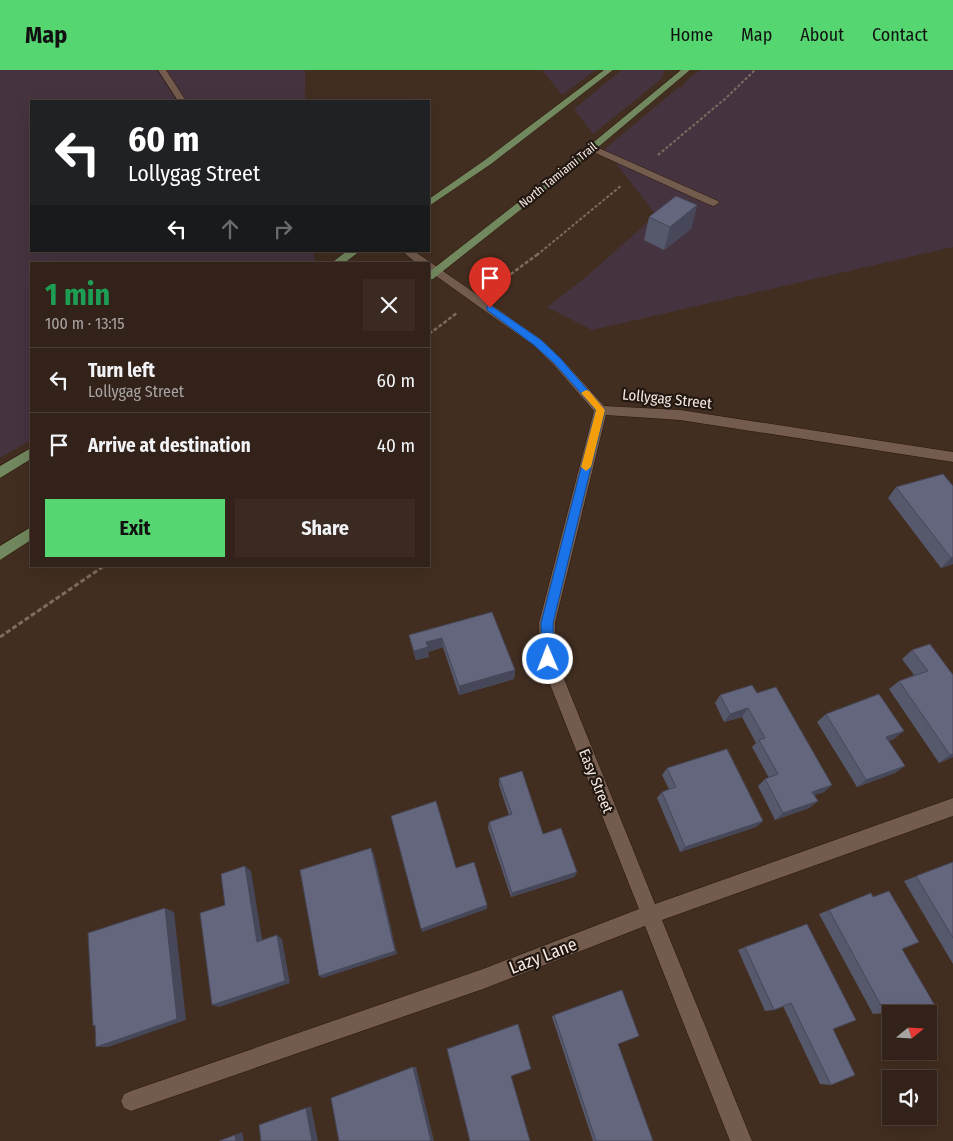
<!DOCTYPE html>
<html lang="en">
<head>
<meta charset="utf-8">
<style>
	body { margin:0; font-family:"Fira Sans Condensed",sans-serif; background:#3a2a22; color:#f1f3f6; height:100vh; display:flex; flex-direction:column; font-size:19px; white-space:nowrap }
	* { box-sizing:border-box; margin:0 }
	p { font-size:16px; color:#a8a4a2 }
	.icon { flex:none; width:28px; height:28px; fill:none; stroke:currentColor; stroke-width:2; stroke-linecap:round; stroke-linejoin:round }
	.map { position:relative; flex:1; overflow:hidden }
	.panel { position:absolute; left:30px; top:192px; width:400px; height:305px; display:flex; flex-direction:column; background:#322219; border-radius:0px; box-shadow:0 5px 20px #0002,0 0 0 1px #4d3f38 }
	.panel>* { flex:none }
	.hud { position:absolute; left:30px; top:30px; width:400px; height:152px; border-radius:0px; box-shadow:0 5px 20px #0002,0 0 0 1px #4d3f38; background:#202124; color:#fff; overflow:hidden }
	.needle { width:32px; rotate:72deg }
	.fabs { position:absolute; left:882px; top:935px; display:grid; gap:10px }
	.fabs a { display:grid; place-items:center; width:55px; height:55px; border-radius:0px; background:#322219; box-shadow:0 5px 20px #0002,0 0 0 1px #4d3f38; font-size:25px }
	.pin { position:absolute; display:grid; place-items:center; width:42px; height:42px; color:#fff; margin:-51px -21px; border-radius:50% 50% 50% 0; rotate:-45deg; box-shadow:0 0 5px #0007 }
	.pin .icon { rotate:45deg }
	.me { position:absolute; width:55px; margin:-28px; rotate:359deg; stroke-linejoin:round; filter:drop-shadow(0 0 4px #0008) }
	.turn { display:flex; align-items:center; gap:18px; height:105px; padding:0 15px; font-size:22px }
	.turn .icon { width:65px; height:65px; stroke-width:2.5 }
	.turn b { display:block; font-size:35px; line-height:42px }
	.lanes { display:flex; align-items:center; height:48px; padding:0 15px; background:#0003; justify-content:center; gap:25px; direction:ltr }
	.lanes .off { opacity:.35 }
	.round { display:grid; place-items:center; flex:none; width:52px; height:52px; border-radius:0px; background:#3a2a22 }
	.overview { display:flex; align-items:center; justify-content:space-between; height:85px; padding:0 15px }
	h1 { font-size:30px; font-weight:700; line-height:38px; color:#1e9e55 }
	.primary-button { display:flex; gap:10px; margin-top:auto; padding:10px 15px }
	.primary-button a { flex:1; height:58px; border-radius:0px; background:#56d671; color:#111; font-size:20px; font-weight:700; line-height:58px; text-align:center }
	.primary-button a+a { background:#3a2a22; color:#f1f3f6 }
	ul { padding:0; list-style:none }
	li { display:flex; align-items:center; gap:15px; height:65px; padding:0 15px; border-top:1px solid #4d3f38 }
	li div { flex:1 }
	li b { display:block; font-size:19px }
	li em { font-style:normal }
	header { display:flex; align-items:center; gap:30px; box-sizing:border-box; height:70px; padding:0 25px; background:#56d671; color:#111 }
	header strong { font-size:24px }
	nav { display:flex; gap:28px; margin-inline-start:auto; font-size:18px }
	.map>svg:first-child { display:block }
</style>
</head>
<body>
<header>
<strong>Map</strong>
<nav><a>Home</a><a>Map</a><a>About</a><a>Contact</a></nav>
</header>
<div class="map">
<svg width="953" height="1071" viewBox="0 0 953 1071">
	<rect width="100%" height="100%" fill="#422e21"/>
	<g fill="#453440">
		<path d="M0,0H305V31H31V181H313L316,194H31V370L0,388Z"/>
		<path d="M542,0H595L562,25Z"/>
		<path d="M622,0H665L661,9L593,64L574,39Z"/>
		<path d="M700,0H953V177L592,260L547,237L585,208L656,145L605,79L679,17L682,18L684,13Z"/>
	</g>
	<g fill="none" stroke-linecap="round" stroke-linejoin="round">
		<g stroke="#281509" stroke-width="1">
			<g id="minor">
				<path d="M158,0H166L186,31H178Z"/>
				<path d="M592,75L718,131L719,133L714,136L710,135L589,80L587,78Z"/>
				<path d="M402,181H414L541,269L561,288L604,336L680,340L953,382V392L680,350L606,345L555,553L556,589L655,834L953,728V746L662,850L752,1071H730L645,856L483,919L131,1041L124,1038L121,1031L124,1024L131,1021L483,899L639,839L540,589L539,553L594,341L553,294L533,275L429,201V194H417Z"/>
			</g>
		</g>
		<g stroke="#281509" stroke-width="1">
			<g id="major">
				<path d="M604,0H613L491,94L429,136V129L485,90Z"/>
				<path d="M681,0H690L572,99L433,209L429,210V202L566,95Z"/>
				<path d="M347,181H360L343,194H330Z"/>
				<path d="M31,378V389L0,408V396Z"/>
				<path d="M31,457V470L0,490V476Z"/>
			</g>
		</g>
		<g stroke="#7e6c60" stroke-width="2" stroke-dasharray="3 2" stroke-linecap="butt">
			<path d="M658,85L726,28L755,0"/>
			<path d="M537,185L622,115"/>
		</g>
		<g stroke="#7e6c60" stroke-width="2.5" stroke-dasharray="4 2" stroke-linecap="butt">
			<path d="M496,215L538,184"/>
			<path d="M429,264L457,243"/>
		</g>
		<path stroke="#7e6c60" stroke-width="3" stroke-dasharray="5 2.5" stroke-linecap="butt" d="M0,567L104,496"/>
		<use href="#minor" fill="#735c4d" fill-rule="evenodd"/>
		<use href="#major" fill="#72885e" fill-rule="evenodd"/>
	</g>
	<g fill="#56586c">
		<path d="M697,135L691,159L664,180L644,170L649,147Z"/>
		<path d="M953,416V494L941,498L888,428L896,417Z"/>
		<path d="M492,542L515,600L514,609L459,625L443,577L428,582L429,587L416,590L411,574L409,565Z"/>
		<path d="M930,574L953,687L939,693L889,619L899,611L914,605L902,589L912,580Z"/>
		<path d="M757,623L832,715L824,722L814,725L818,731L809,738L775,750L758,716L765,709L769,708L752,677L756,673L742,647L724,652L715,633L720,625Z"/>
		<path d="M826,644L894,669L889,671L905,696L895,703L857,717L817,652Z"/>
		<path d="M667,698L763,751L756,757L680,782L657,728L662,722L669,719L662,705Z"/>
		<path d="M499,708L543,764L577,802L574,807L511,827L488,758L489,752L509,745L499,715Z"/>
		<path d="M953,792V894L904,811Z"/>
		<path d="M871,823L902,879L912,944H898L895,938L885,943L873,944L819,844Z"/>
		<path d="M745,877L833,959L831,1015L820,1014L783,936L774,940L765,941L738,880Z"/>
		<path d="M554,945L618,974L653,1071H593L552,947Z"/>
	</g>
	<g fill="#464758">
		<path d="M697,135L691,159L664,180L670,157Z"/>
		<path d="M953,487V494L941,498L951,488Z"/>
		<path d="M442,568L443,577L428,582L429,587L416,590L414,581L426,572Z"/>
		<path d="M515,600L514,609L459,625V616Z"/>
		<path d="M748,638L742,647L724,652L730,644Z"/>
		<path d="M904,661L894,669L876,675L886,667Z"/>
		<path d="M953,684V687L939,693L950,685Z"/>
		<path d="M905,696L895,703L857,717L866,710Z"/>
		<path d="M832,715L824,722L804,729L812,722Z"/>
		<path d="M818,731L809,738L775,750L783,743Z"/>
		<path d="M763,751L756,757L680,782L685,777Z"/>
		<path d="M371,778L374,784L397,884L323,908L319,906Z"/>
		<path d="M245,796L251,801L263,875L257,872Z"/>
		<path d="M577,802L574,807L511,827L512,823Z"/>
		<path d="M487,835V839L422,862L421,859Z"/>
		<path d="M165,838L174,842L186,950L108,977H96Z"/>
		<path d="M277,865L282,869L290,913L219,937L212,935Z"/>
		<path d="M413,997H416L434,1071H431Z"/>
		<path d="M311,1036L318,1071H312L306,1038Z"/>
		<path d="M242,1062L244,1071H236L235,1065Z"/>
	</g>
	<g fill="#64667e" stroke="#464758">
		<path d="M676,126L697,135L670,157L649,147Z"/>
		<path d="M943,404L953,416V487L951,488L896,417Z"/>
		<path d="M492,542L515,600L459,616L442,568L426,572L428,577L414,581L409,565Z"/>
		<path d="M930,574L953,605V684L950,685L899,611L928,601L912,580Z"/>
		<path d="M752,615L757,623L776,617L832,715L812,722L818,731L783,743L765,709L778,704L759,670L765,668L748,638L730,644L720,625Z"/>
		<path d="M879,624L904,661L886,667L905,696L866,710L826,644Z"/>
		<path d="M727,679L763,751L685,777L662,722L676,717L667,698Z"/>
		<path d="M522,701L543,764L561,758L577,802L512,823L489,752L512,744L499,708Z"/>
		<path d="M436,731L456,798L474,792L487,835L421,859L391,746Z"/>
		<path d="M371,778L395,881L319,906L300,800Z"/>
		<path d="M953,792V868L916,806Z"/>
		<path d="M245,796L257,872L277,865L285,911L212,935L200,843L225,835L221,804Z"/>
		<path d="M889,821L919,872L902,879L934,934L912,944L906,934L885,943L829,840L871,823L873,827Z"/>
		<path d="M165,838L177,949L96,977L95,955L93,956L88,863Z"/>
		<path d="M807,854L856,950L833,959L855,1005L831,1015L791,933L774,940L745,877Z"/>
		<path d="M622,920L639,966L618,974L653,1071H596L554,945Z"/>
		<path d="M518,954L531,999L511,1006L530,1071H470L447,979Z"/>
		<path d="M413,997L431,1071H339L331,1028Z"/>
		<path d="M306,1038L312,1071H261L259,1055Z"/>
		<path d="M235,1065L236,1071H219Z"/>
	</g>
	<path fill="#1a73e8" stroke="#114b97" d="M490,235L541,270L560,288L605,340L553,553L554,589L552,593L548,595L544,593L542,589L541,553L596,340L554,293L534,275L487,240V236Z"/>
	<path fill="#f59e0b" d="M586,320L589,321L605,340L591,397L586,401L581,397L596,340L581,323Z"/>
	<g text-anchor="middle" dominant-baseline="central" stroke-width="4.5" stroke-linejoin="round" paint-order="stroke">
		<g font-size="12" fill="#f6e8e0" stroke="#221812">
			<text transform="translate(558 105) rotate(-39)">North Tamiami Trail</text>
		</g>
		<g font-size="15" fill="#f6e8e0" stroke="#221812">
			<text transform="translate(667 329) rotate(6)">Lollygag Street</text>
			<text transform="translate(596 711) rotate(68)">Easy Street</text>
		</g>
		<g font-size="18" fill="#f6e8e0" stroke="#221812">
			<text transform="translate(543 886) rotate(-21)">Lazy Lane</text>
		</g>
	</g>
</svg>
<div class="fabs">
<a><svg class="needle" viewBox="-14 -14 28 28"><path d="M0-13l5 13h-10z" fill="#e53935"/><path d="M0 13l5-13h-10z" fill="#a8a4a2"/></svg></a>
<a><svg class="icon" aria-label="sound" viewBox="0 0 24 24"><path d="M4 9h4l5-4v14l-5-4H4zM17 9q2 3 0 6"/></svg></a>
</div>
<div class="pin" style="left:490px;top:238px;background:#d93025"><svg class="icon" aria-label="arrive" viewBox="0 0 24 24"><path d="M6 21V4h12l-3 4 3 4H6"/></svg></div>
<svg class="me" style="left:548px;top:589px" viewBox="-20 -20 40 40"><circle r="17" fill="#1a73e8" stroke="#fff" stroke-width="3"/><path d="M0-11L8 9 0 5-8 9z" fill="#fff"/></svg>
<div class="hud">
<div class="turn"><svg class="icon" aria-label="left" viewBox="0 0 24 24"><path d="M17 20v-9H6M10 6l-5 5 5 5"/></svg><div><b>60 m</b>Lollygag Street</div></div>
<div class="lanes"><svg class="icon" aria-label="left" viewBox="0 0 24 24"><path d="M17 20v-9H6M10 6l-5 5 5 5"/></svg><svg class="icon off" aria-label="ahead" viewBox="0 0 24 24"><path d="M12 20V5M6 11l6-6 6 6"/></svg><svg class="icon off" aria-label="right" viewBox="0 0 24 24"><path d="M7 20v-9h11M14 6l5 5-5 5"/></svg></div>
</div>
<section class="panel">
<div class="overview"><div><h1>1 min</h1><p>100 m · 13:15</p></div><a class="round"><svg class="icon" aria-label="close" viewBox="0 0 24 24"><path d="M6 6l12 12M18 6L6 18"/></svg></a></div>
<ul>
<li><svg class="icon" aria-label="left" viewBox="0 0 24 24"><path d="M17 20v-9H6M10 6l-5 5 5 5"/></svg><div><b>Turn left</b><p>Lollygag Street</p></div><em>60 m</em></li>
<li><svg class="icon" aria-label="arrive" viewBox="0 0 24 24"><path d="M6 21V4h12l-3 4 3 4H6"/></svg><div><b>Arrive at destination</b></div><em>40 m</em></li>
</ul>
<div class="primary-button"><a>Exit</a><a>Share</a></div>
</section>
</div>
</body>
</html>
